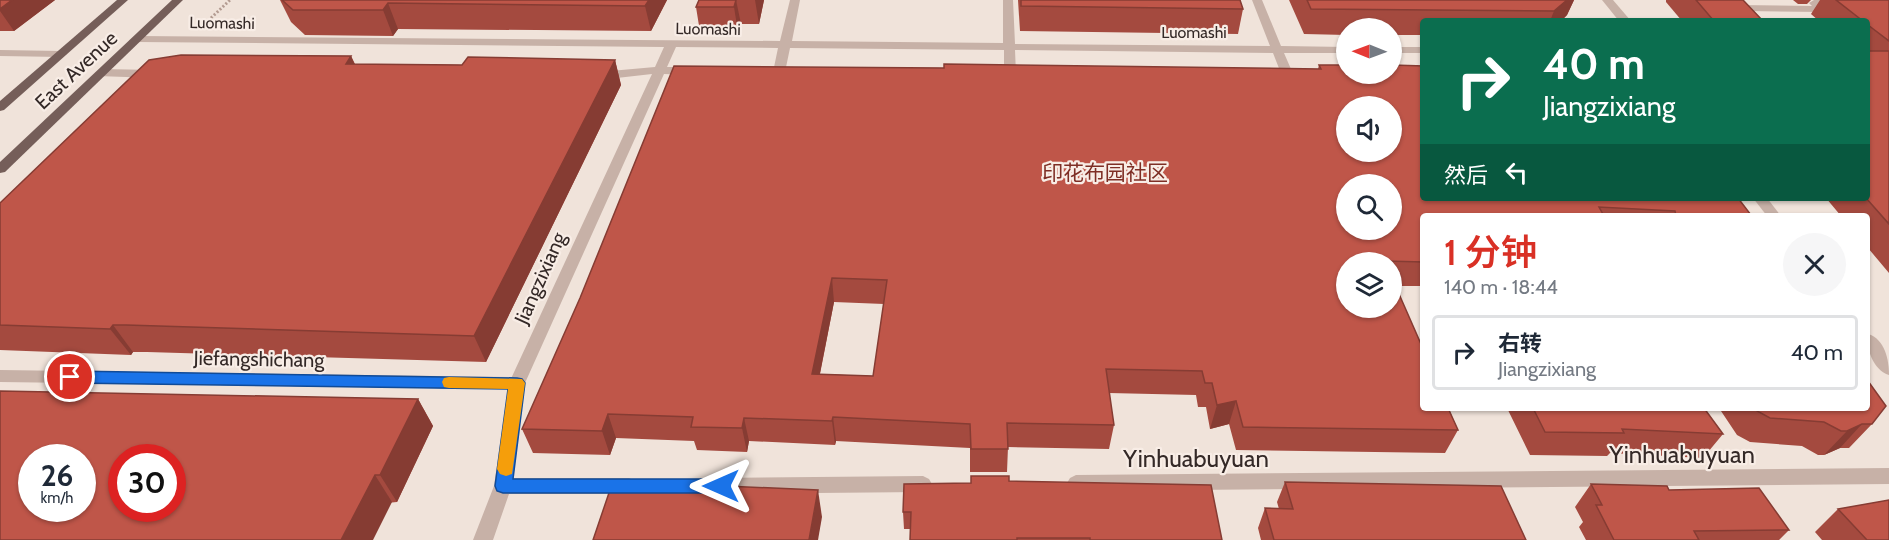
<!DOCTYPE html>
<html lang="zh">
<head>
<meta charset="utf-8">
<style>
	body { margin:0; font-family:Cabin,"Noto Sans SC",sans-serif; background:#f6f6f7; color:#1f2937; height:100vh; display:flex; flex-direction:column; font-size:22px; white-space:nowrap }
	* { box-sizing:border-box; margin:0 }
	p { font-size:20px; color:#747a83 }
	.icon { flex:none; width:33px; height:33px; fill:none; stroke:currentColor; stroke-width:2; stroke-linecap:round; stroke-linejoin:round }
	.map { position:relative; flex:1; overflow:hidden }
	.panel { position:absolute; left:1420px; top:213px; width:450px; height:198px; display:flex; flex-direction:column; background:#fff; border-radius:6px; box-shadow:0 2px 4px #0004 }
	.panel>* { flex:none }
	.guide { position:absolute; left:1420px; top:18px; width:450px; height:183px; border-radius:6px; box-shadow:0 2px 4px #0004; background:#0b6e4f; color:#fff; overflow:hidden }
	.needle { width:39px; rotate:271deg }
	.fabs { position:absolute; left:1336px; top:18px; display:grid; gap:12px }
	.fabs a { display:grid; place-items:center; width:66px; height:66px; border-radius:50%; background:#fff; box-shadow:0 2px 4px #0004; font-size:30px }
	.speed { position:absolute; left:18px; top:444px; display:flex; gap:12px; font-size:30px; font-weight:700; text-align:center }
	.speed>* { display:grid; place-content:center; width:78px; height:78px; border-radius:50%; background:#fff; box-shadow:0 2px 4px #0004; line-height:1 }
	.speed small { font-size:15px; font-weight:400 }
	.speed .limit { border:9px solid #d22; background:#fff; color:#111 }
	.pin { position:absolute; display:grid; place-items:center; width:51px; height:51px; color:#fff; margin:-26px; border:3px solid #fff; border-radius:50%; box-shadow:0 2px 6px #0007 }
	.me { position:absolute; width:66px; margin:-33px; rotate:270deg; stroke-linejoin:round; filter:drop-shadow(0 0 4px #0008) }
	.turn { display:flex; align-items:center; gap:21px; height:126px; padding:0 24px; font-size:27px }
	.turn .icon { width:78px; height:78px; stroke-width:2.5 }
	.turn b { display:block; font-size:42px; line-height:51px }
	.then { display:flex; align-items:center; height:57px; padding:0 24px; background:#0003; gap:12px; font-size:22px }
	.round { display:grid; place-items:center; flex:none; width:63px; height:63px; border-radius:32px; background:#f6f6f7 }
	.head { display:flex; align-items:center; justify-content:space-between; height:102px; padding:0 24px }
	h1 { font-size:36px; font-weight:600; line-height:45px; color:#d93025 }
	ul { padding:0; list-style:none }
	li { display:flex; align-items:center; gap:18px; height:75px; margin:0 12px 9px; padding:0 12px; border:3px solid #e0e1e3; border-radius:6px }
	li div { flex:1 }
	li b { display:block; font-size:22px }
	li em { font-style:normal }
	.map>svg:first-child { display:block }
</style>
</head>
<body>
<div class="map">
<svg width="1889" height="540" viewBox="0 0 1889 540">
	<rect width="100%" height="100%" fill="#f0e3da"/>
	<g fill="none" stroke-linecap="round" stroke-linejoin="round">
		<path stroke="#b39b91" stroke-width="3" stroke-dasharray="2 2" stroke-linecap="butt" d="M211,18L230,0"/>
		<path fill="#c7b1a7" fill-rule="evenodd" d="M1814,0H1836L1841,3L1836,6H1823L1826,9L1821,12L1745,11L1753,21H1743L1732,8L1737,5L1812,6L1809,3Z"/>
		<g fill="#c7b1a7" fill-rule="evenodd">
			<path d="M790,0H800L792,41L1003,43V0H1013L1015,44L1270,46L1252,0H1262L1281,46L1347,47V53H1284L1294,76L1288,80L1282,76L1273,53L1015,50L1016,74L1010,78L1004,74V50L790,48L785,72L779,76L773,72L778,48L676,47L667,67H691L697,71L691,75L664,74L525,383L523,388L517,389L511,388L509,383L652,74L599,80L593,76L599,72L655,67L664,47L138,42L132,39L138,36L780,41Z"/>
			<rect x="1392" y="47" width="32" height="6"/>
			<path d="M101,69L155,70L161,74L155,78L97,76L95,73Z"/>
		</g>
		<g fill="#c7b1a7" fill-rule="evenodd">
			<path d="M0,370L517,377L523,378L525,383L513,478H629L635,481L638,486L635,491L629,494H509L493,540H473L494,486L508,389L0,382Z"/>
			<path d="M1889,468V484L1076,491L1070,488L1067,483L1070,478L1076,475Z"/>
			<path d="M923,476L929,479L932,484L929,489L923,492L710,494L704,491L701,486L704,481L710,478Z"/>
		</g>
		<g fill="#c7b1a7" fill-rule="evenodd">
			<path d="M1602,0H1613L1631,21H1619Z"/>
			<path d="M0,50L61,51L67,54L61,57L0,56Z"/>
			<path d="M1753,198H1767L1781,216H1767Z"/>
			<path d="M1868,334C1885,339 1889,360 1889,375C1873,370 1866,349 1868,334Z"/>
		</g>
		<g fill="#755e59" fill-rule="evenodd">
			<path d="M117,0H128L4,110L0,111V101Z"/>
			<path d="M172,0H183L5,172L0,173V162Z"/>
		</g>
	</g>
	<g fill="#a44a3f" fill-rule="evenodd">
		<path d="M0,0H55L14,31H0Z"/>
		<path d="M280,0H667L651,31L398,29L393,36L305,35L291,22Z"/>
		<path d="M699,0H764L759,24H741L738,32H700L696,7Z"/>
		<path d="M1018,0H1240L1243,9L1238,34L1020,31Z"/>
		<path d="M1289,0H1574L1567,15L1561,21H1424V35H1392V28H1347V35L1304,34Z"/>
		<path d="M1666,0H1743L1763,21H1682L1666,2Z"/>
		<path d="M1793,0H1811L1807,4H1798Z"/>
		<path d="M1820,0H1889V273L1868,248V216H1841L1826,198H1868V21H1819L1811,14Z"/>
		<path d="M351,56L355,64L462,65L615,60L621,85L486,362L147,352H133L131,355L0,350V203Z"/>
		<path d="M1319,65L1751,215L1424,216V286H1395L1458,430L1445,453L1236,450L1229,424L1210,429L1206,407H1198L1196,395L1109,393L1114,425L1109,449L1008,447L1007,472H970V448L836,441L835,445L749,441L747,452L697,450L694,441L616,438L610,455L533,453L522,429L944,68L1318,69ZM1347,262H1392V308ZM834,302L884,304L873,376L820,374Z"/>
		<path d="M418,399L433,426L397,502L0,540Z"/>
		<path d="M1507,408H1704L1723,434L1703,458L1610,453L1607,456L1530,455Z"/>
		<path d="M1719,408H1868L1872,424L1849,448H1840L1824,455H1818L1802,446L1750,442L1737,435Z"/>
		<path d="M1009,481L1222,540H910V529H904L903,512L971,483Z"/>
		<path d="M1285,482L1526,540H1261L1258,528L1265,508L1279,509L1277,502Z"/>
		<path d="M1591,484L1669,490L1789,530L1779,540H1586L1579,527L1583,522L1575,507Z"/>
		<path d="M1838,509L1889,540H1822L1815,532Z"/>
	</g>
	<g fill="#863c33">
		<path d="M12,0H55L14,31L0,11V9Z"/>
		<path d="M649,0H667L651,31L645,6Z"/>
		<path d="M736,0L741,24L738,32L734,7Z"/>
		<path d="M755,0H764L759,24Z"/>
		<path d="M1567,0H1574L1567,15L1561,21H1550L1554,11Z"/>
		<path d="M388,3L398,29L393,36L383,10Z"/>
		<path d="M351,56L362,81L346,64Z"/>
		<path d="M615,60L621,85L486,362L474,336Z"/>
		<path d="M832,278L834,302L815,398L812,374Z"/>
		<path d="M113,325L133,352L131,355L110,329Z"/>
		<path d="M418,399L433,426L397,502L380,475Z"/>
		<path d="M1236,401L1229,424L1210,429L1217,405Z"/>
		<path d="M608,414L616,438L610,455L602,431Z"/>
		<path d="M833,417L836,441L835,445L832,421Z"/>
		<path d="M744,418L749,441L747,452L742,428Z"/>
		<path d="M1862,424L1840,448L1824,455L1847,431Z"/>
		<path d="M375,475L392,502L373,540H341Z"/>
		<path d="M818,490L822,517L818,540H809Z"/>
	</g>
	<g fill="#bf5649" stroke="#863c33" stroke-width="1.5" fill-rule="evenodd">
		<path d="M0,0H12L0,9Z"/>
		<path d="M282,0H649L645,6L388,3L383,10H293Z"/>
		<path d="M699,0H736L734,7H696Z"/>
		<path d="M1021,0H1240L1243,9L1021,6Z"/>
		<path d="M1307,0H1567L1554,11L1311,9Z"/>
		<path d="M1696,0H1743L1763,21H1714Z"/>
		<path d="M1836,0H1889V41L1868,25V21H1863Z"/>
		<path d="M1868,51H1889V224L1866,198H1868Z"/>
		<path d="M181,55L351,56L346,64L462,65L468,57L615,60L474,336L126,325H113L110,329L0,325V203L149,60Z"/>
		<path d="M944,64L1321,69L1319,65H1347V74H1392V65L1424,66V198H1738L1751,215L1676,216L1675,211L1599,207L1604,216H1424V262L1385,261V262H1347V308H1392V278L1424,351V408H1448L1458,430L1243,427L1236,401L1217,405L1212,383H1205L1202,371L1106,369L1114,425L1007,423L1008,449H971L970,424L833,417L832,421L744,418L742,428L691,427L693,417L608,414L602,431L522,429L580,298L674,66L944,68ZM1347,106H1392V152H1347ZM1347,184H1392V230H1347ZM832,278L887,280L873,376L812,374Z"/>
		<path d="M1868,381L1886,406L1872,424H1862L1847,431H1841L1824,422L1770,418L1757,411L1755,408H1868Z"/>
		<path d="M0,391L418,399L380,475H375L341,540H0ZM32,458H82V508H32ZM122,458H172V508H122Z"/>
		<path d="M1533,408H1704L1723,434L1622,429L1624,433L1545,432Z"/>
		<path d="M971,476H1009V481L1211,485L1222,540H1090V538H1017V540H910L911,512H903L904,484L971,483Z"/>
		<path d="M1285,482L1501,486L1526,540H1274L1265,508L1293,509Z"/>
		<path d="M657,483L818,490L809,540H593L612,484Z"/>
		<path d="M1591,484L1667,486L1669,490L1759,488L1789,530L1694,531L1699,540H1614L1596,505H1602Z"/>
		<path d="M1889,500V540H1867L1838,509Z"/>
	</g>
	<path fill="#1a73e8" stroke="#114b97" stroke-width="1.5" d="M70,371L517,378L522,379L525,383L513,479H721L727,481L729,486L727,491L721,493H503L497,491L495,486L508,389L70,383L65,381L63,377L65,373Z"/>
	<path fill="#f59e0b" d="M449,377L522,379L525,383L512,474L506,476L500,474L497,469L508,389L449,388L444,387L442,382L444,378Z"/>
	<g text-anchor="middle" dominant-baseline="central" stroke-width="4.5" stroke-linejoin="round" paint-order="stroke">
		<g font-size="16" fill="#342927" stroke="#f8ede6">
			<text transform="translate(222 23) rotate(1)">Luomashi</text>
			<text transform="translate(708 29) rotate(1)">Luomashi</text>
			<text x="1194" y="32">Luomashi</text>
		</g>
		<g font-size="20" fill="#342927" stroke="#f8ede6">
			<text transform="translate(76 70) rotate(-43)">East Avenue</text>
			<text transform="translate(540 278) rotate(-66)">Jiangzixiang</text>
			<text transform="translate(259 359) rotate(1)">Jiefangshichang</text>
		</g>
		<g font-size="21" fill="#7e2e25" stroke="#f8ede6">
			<text x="1105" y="172">印花布园社区</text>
		</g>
		<g font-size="24" fill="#342927" stroke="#f8ede6">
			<text x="1682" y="454">Yinhuabuyuan</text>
			<text x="1196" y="458">Yinhuabuyuan</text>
		</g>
	</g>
</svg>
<div class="fabs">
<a><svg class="needle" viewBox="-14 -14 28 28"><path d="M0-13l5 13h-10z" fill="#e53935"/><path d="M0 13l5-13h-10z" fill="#747a83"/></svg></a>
<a><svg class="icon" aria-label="sound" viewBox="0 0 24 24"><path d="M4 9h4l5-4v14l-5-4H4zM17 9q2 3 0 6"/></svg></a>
<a><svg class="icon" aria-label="search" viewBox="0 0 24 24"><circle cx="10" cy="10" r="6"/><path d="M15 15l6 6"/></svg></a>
<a><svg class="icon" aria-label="layers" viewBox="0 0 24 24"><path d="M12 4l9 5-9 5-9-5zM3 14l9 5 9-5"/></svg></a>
</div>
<div class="speed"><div>26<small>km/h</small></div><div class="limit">30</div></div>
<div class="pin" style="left:70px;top:377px;background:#d93025"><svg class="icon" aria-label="arrive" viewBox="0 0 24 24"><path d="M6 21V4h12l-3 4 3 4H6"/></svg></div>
<svg class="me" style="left:721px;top:486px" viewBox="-20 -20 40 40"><path d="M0-17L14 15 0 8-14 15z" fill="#1a73e8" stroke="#fff" stroke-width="4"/></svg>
<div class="guide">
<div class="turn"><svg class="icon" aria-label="right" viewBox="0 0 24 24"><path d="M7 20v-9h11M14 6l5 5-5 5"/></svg><div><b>40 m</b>Jiangzixiang</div></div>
<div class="then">然后<svg class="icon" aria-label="left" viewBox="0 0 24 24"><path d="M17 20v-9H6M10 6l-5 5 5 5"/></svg></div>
</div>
<section class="panel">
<div class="head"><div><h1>1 分钟</h1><p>140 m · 18:44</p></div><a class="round"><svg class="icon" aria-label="close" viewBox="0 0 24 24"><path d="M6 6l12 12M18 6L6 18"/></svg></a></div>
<ul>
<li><svg class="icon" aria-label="right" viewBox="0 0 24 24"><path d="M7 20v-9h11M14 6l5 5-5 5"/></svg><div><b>右转</b><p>Jiangzixiang</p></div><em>40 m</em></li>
</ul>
</section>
</div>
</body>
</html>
